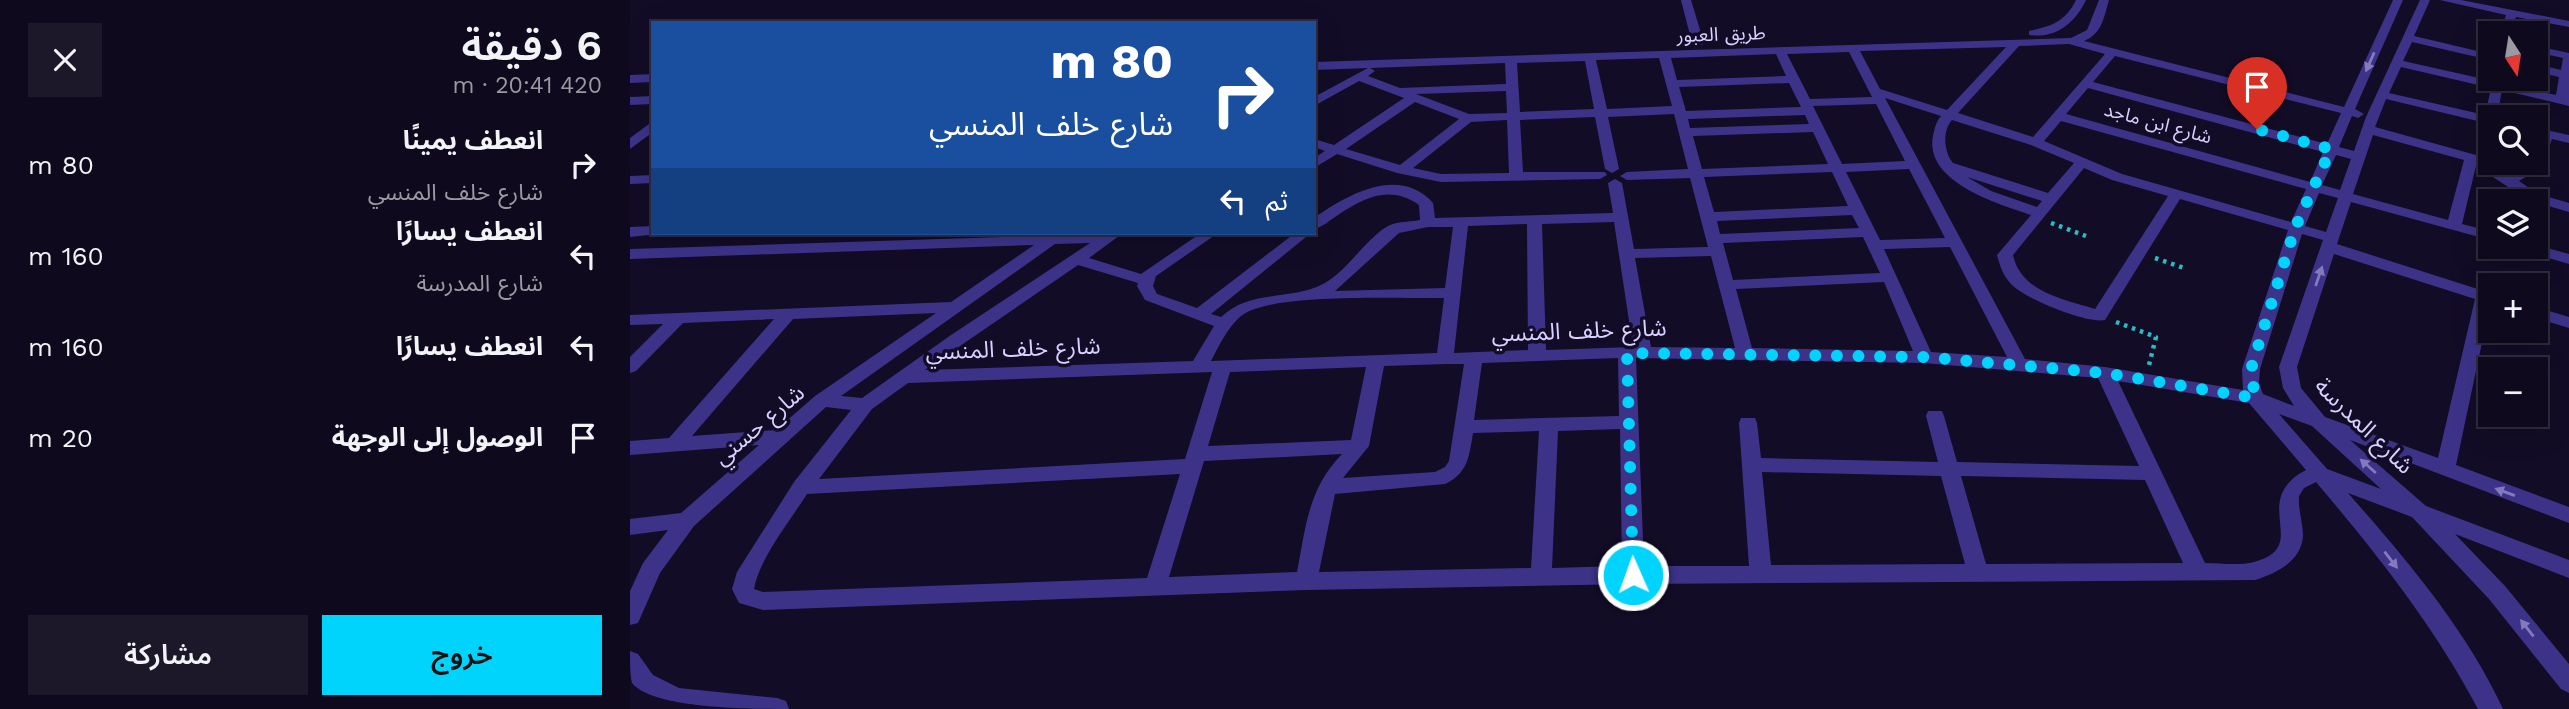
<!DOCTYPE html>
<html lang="ar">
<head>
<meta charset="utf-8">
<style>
	body { margin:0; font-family:"Work Sans","Noto Sans Arabic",sans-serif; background:#1c1729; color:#f1f3f6; direction:rtl; height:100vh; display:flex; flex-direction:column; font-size:26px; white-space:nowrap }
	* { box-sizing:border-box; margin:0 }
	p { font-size:23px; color:#9b9aa3 }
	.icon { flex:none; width:38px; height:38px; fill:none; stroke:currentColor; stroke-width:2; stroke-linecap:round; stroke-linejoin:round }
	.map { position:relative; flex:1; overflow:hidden; direction:ltr }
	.side { display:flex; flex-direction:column; background:#0e091c; width:630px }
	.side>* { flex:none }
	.hud { position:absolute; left:21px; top:21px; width:665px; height:214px; border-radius:0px; box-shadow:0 7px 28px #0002,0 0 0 2px #2e2a3b; direction:rtl; background:#1a4fa0; color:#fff; overflow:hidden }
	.needle { width:46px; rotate:168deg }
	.buttons { position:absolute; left:1848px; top:21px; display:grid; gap:14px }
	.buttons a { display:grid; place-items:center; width:70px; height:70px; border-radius:0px; background:#0e091c; box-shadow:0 7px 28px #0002,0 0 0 2px #2e2a3b; font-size:35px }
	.pin { position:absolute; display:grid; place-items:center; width:60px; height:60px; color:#fff; margin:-72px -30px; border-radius:50% 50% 50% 0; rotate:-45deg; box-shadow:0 0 7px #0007 }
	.pin .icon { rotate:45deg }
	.me { position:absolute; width:77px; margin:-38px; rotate:358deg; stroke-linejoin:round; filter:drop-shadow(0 0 5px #0008) }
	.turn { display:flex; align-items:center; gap:24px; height:147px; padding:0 28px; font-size:32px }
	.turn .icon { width:91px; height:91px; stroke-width:2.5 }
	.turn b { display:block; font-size:49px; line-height:60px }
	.then { display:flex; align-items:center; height:66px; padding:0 28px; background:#0003; gap:14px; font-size:26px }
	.round { display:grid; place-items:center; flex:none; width:74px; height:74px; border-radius:0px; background:#1c1729 }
	.overview { display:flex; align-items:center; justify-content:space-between; height:119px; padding:0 28px }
	h1 { font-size:42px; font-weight:600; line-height:52px }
	.primary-button { display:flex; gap:14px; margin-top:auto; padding:14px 28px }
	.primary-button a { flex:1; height:80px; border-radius:0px; background:#00d3fc; color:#111; font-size:28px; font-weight:600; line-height:80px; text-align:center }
	.primary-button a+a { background:#1c1729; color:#f1f3f6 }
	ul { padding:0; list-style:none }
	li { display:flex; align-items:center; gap:21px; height:91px; padding:0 28px }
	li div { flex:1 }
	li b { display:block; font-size:26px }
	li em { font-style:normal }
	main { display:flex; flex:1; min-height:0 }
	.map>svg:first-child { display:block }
</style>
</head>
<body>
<main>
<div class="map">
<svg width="1939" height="709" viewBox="0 0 1939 709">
	<rect width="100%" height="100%" fill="#120c26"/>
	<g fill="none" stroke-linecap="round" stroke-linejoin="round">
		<g stroke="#23c0c1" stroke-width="4.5" stroke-dasharray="3.5 5" stroke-linecap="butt">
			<path d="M1421,223L1456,236"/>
			<path d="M1525,258L1554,268"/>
			<path d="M1486,322L1526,337L1519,365"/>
		</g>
		<g fill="#3c3389" fill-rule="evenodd">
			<path d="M1051,0H1061L1074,43L1072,45L1062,43Z"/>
			<path d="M1446,0H1456C1445,23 1426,39 1399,35V31C1422,26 1435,22 1446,0Z"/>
			<path d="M1469,0H1479C1474,17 1472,34 1454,41L1714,107L1763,0H1773L1725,109L1734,114L1728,118L1722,116L1709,147L1724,151L1736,117L1790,0H1800L1784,36L1860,54V60L1782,42L1773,61L1926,95L1929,77L1906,72V64L1931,70L1933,58L1906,52V46L1939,53V106L1872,90L1867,117H1860V124L1756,99L1745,127L1846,155L1880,175L1906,163L1910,135L1906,134V128L1939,135V143L1922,139L1912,167L1889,181L1908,194L1939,203V212L1898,200L1846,166L1832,224L1860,231V240L1721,202L1707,244L1860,293V305L1826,465L1939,507V523L1720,440L1796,506L1939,560V578L1825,534L1875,586L1939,664V693L1931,689L1859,599L1782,517L1718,493C1776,559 1836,629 1873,709H1848C1804,626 1747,554 1686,482L1674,488L1669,496C1668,510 1673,523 1673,536C1671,562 1646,573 1625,580L1003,584L676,590L133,610L109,603L102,589L107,572L164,482L221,410L196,407L64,526L30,573L8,623L0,625V591L13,563L38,530L0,535V519L51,513L129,445L0,455V441L39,438L144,319L53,323L6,371L0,373V357L33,324L0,325V315L321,302L404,245L0,259V249L493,233L459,258L511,274L571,233H588L526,276L523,286L527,294L567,308L665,233H681L581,314L591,317C620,289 660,301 693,284C718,271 734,240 758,226C767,221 781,222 790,220L789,205C760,185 735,197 708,215C700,220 693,227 684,229V218C717,195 769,165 803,203L805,218L983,213L978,183L985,179L992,183L1004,249L1078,247L1060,178L997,180L990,176L997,172L1058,169L1044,114L978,117L989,169L982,173L975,169L965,117L890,120L893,172H975L977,175L970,179L811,182L767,173L707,154L684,168V158L695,151L684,147V139L704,145L774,98L729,81L684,106V97L738,68L684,70V62L1441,38L1457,30ZM1439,44L1475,54L1403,137L1328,113L1389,46ZM1376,47L1317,110L1250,89L1230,51ZM1219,52L1242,97L1180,99L1157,54ZM1146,54L1156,76L1047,80L1041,58ZM1485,56L1711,113L1697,144L1463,82ZM1029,58L1042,106L977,109L966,60ZM955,61L964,109L890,112L887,63ZM875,63L876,84L770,88L738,76L745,71L740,68ZM1771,67L1861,88L1855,115L1759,93ZM1159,83L1171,107L1056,111L1049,87ZM1458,88L1693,152L1680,182L1436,114ZM876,91L877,113L839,114L786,94ZM1255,98L1311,116C1306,122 1305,127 1303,136C1294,182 1368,204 1401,215L1367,255C1370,266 1373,276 1382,285C1396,299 1456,324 1475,320L1550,199L1658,230L1612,369L1613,390L1475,367L1395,359ZM785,102L829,119L770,165L716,149ZM1246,104L1275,161L1212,164L1183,106ZM1175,115L1179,124L1060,128L1058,119ZM877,120L879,173L811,174L783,168L841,122ZM1322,120L1401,145L1444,163L1418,193L1323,163C1314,152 1312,131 1322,120ZM1431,121L1676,189L1661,222L1492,174L1414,141ZM1183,132L1198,164L1072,169L1063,136ZM1743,135L1834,160L1818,220L1723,194ZM1706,155L1721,159L1710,190L1692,185ZM1454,168L1482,180L1538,196L1465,309C1433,299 1391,292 1383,255ZM1279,169L1315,238L1250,240L1216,172ZM1202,172L1218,206L1084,212L1074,177ZM1337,177L1412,201L1407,207L1361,191ZM1689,193L1708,198L1696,232L1675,226ZM1222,215L1229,228L1090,234L1087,221ZM984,222L1003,347L916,350L912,224ZM897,224L898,350L824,353L838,226ZM798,227H823L815,288L705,291L769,233ZM1672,234L1693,240L1649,367L1653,388L1664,406L1633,394L1629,383L1630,369ZM1233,237L1250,273L1103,280L1093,243ZM460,243L321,335L232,398L211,396L425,244ZM1320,247L1377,357L1301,352L1254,249ZM1704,254L1845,299L1808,458L1695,417L1671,388L1667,367ZM1081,256L1105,348L1021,347L1005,258ZM448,265L508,283L507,286L515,300L584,326L563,361L295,370ZM1254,282L1283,351L1122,348L1106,289ZM814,298L807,353L581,361C589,346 597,328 611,316C641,292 771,299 814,298ZM306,313L185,396L146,430L62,436L163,319ZM988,358L989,416L844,420L852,363ZM1006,358L1294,363L1468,378L1509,466L1327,462L1314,416L1312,411H1298L1296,416L1308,462L1131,458L1127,423L1125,418H1111L1109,423L1119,566H1014ZM816,364H834L819,461L815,467L805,472L713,478L739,446L754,366ZM736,367L721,440L578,446L600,372ZM582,372L555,459L189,479L242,409L278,383ZM1488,381L1619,403L1676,470C1617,501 1683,547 1624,562C1609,566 1590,563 1575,563ZM1649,414L1682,426L1751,489L1697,469ZM990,429L992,566L922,568L928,431ZM909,431L901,568L689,572L705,494L815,484C838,473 839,457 843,433ZM712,454C678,489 676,526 667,572L539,577L574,461ZM1132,472L1311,476L1335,564L1141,565ZM550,474L517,578L133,592L124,589C129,559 160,521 177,494ZM1331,476L1515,480L1553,563L1356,564Z"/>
			<path d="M1810,0H1831L1939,21V27L1886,17L1880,33H1870L1876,15Z"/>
			<path d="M23,74V82L0,83V75Z"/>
			<path d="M23,96V104L0,105V97Z"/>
			<path d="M23,121V132L0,149V138Z"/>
			<path d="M23,175V183L0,184V176Z"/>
			<path d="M23,226V233L28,234L0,237V227Z"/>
			<path d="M1906,245L1939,254V264L1891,250L1888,247Z"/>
			<path d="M1906,307L1939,317V328L1906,318Z"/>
			<path d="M0,651L8,654L23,675L49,688L147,698L156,701L159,709C122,709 23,709 2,683C0,675 0,661 0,651Z"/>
		</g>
	</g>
	<defs><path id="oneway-solid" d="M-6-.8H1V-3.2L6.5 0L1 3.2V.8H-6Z" transform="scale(1.75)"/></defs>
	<g fill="#837abe">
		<use href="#oneway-solid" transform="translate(1740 62) rotate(114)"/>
		<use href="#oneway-solid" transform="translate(1689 276) rotate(-71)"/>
		<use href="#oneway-solid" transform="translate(1738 466) rotate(-138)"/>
		<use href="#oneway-solid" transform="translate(1875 492) rotate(-160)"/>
		<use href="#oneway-solid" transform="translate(1761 560) rotate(52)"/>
		<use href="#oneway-solid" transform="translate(1897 628) rotate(-128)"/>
	</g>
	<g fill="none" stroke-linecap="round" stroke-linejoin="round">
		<path stroke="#00d3fc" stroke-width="12" stroke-dasharray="0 21.6" d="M1003,575L997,353L1294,357L1475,373L1625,398L1621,369L1665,228L1701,149L1627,129"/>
	</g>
	<g text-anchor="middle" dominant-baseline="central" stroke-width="7" stroke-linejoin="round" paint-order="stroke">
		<g font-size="19" fill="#d9d1ff" stroke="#120c26">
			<text transform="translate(1091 34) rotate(-2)">طريق العبور</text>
			<text transform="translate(1528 123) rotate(15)">شارع ابن ماجد</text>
		</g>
		<g font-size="23" fill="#d9d1ff" stroke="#120c26">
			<text transform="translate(949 331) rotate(-2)">شارع خلف المنسي</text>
			<text transform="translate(383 349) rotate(-2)">شارع خلف المنسي</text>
			<text transform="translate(129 425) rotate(-40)">شارع حسني</text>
			<text transform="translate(1734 426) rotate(44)">شارع المدرسة</text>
		</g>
	</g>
</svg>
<div class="buttons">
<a><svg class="needle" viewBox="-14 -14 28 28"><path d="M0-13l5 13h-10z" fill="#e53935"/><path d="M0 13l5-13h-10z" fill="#9b9aa3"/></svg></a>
<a><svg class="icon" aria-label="search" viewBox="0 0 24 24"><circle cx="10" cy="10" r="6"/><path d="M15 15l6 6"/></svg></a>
<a><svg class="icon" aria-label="layers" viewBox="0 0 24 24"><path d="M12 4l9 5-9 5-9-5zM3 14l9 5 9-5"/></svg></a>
<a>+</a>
<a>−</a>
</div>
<div class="pin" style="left:1627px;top:129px;background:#d93025"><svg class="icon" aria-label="arrive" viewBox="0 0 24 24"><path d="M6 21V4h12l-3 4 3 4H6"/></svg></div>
<svg class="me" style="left:1003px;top:575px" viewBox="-20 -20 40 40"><circle r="17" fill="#00d3fc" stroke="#fff" stroke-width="3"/><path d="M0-11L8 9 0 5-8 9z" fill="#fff"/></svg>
<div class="hud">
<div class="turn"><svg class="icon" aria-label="right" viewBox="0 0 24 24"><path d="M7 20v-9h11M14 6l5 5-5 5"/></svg><div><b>80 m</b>شارع خلف المنسي</div></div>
<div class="then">ثم<svg class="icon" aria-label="left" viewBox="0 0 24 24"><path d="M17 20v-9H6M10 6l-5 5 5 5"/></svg></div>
</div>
</div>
<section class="side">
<div class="overview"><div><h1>6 دقيقة</h1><p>420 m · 20:41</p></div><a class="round"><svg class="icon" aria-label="close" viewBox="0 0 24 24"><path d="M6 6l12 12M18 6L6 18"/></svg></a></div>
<ul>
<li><svg class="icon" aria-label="right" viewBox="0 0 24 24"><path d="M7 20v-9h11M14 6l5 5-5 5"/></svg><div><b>انعطف يمينًا</b><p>شارع خلف المنسي</p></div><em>80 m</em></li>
<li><svg class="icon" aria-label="left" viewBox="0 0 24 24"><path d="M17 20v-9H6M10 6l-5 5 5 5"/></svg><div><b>انعطف يسارًا</b><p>شارع المدرسة</p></div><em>160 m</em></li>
<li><svg class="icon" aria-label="left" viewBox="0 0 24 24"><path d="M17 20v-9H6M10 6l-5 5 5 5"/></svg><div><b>انعطف يسارًا</b></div><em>160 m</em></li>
<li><svg class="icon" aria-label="arrive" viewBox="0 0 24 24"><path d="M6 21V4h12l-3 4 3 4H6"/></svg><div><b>الوصول إلى الوجهة</b></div><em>20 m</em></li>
</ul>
<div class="primary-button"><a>خروج</a><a>مشاركة</a></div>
</section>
</main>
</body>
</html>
